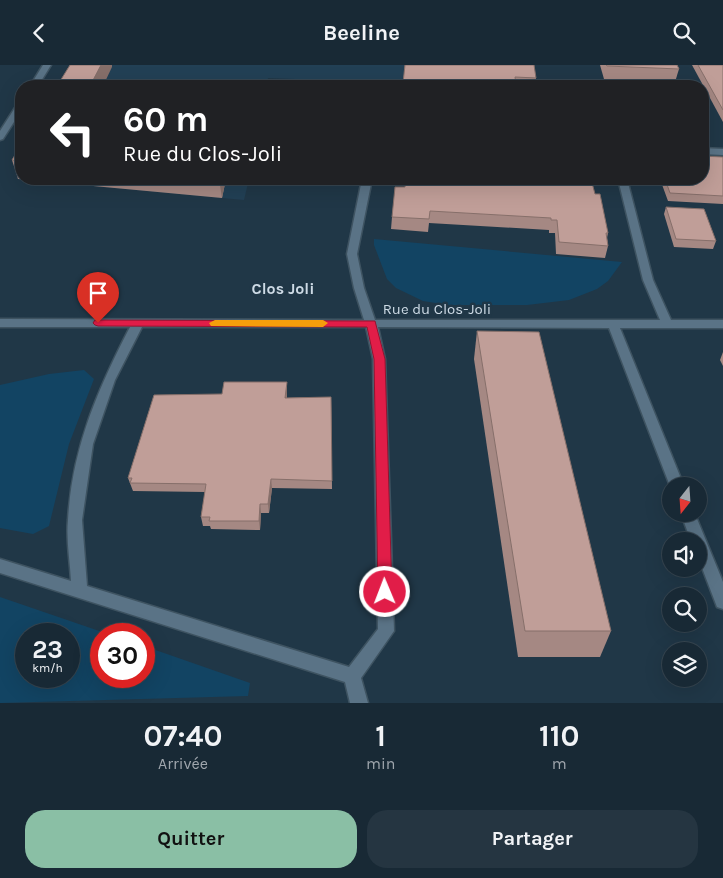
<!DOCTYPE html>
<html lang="fr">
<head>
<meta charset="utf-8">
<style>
	body { margin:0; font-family:Karla,sans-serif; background:#253541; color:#f1f3f6; height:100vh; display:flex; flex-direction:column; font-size:19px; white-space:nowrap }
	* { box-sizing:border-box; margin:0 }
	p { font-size:16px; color:#9fa6ad }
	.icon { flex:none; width:28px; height:28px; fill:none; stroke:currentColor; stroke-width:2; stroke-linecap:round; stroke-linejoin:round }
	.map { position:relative; height:638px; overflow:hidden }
	.side { display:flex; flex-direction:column; background:#182935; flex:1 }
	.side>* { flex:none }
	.banner { position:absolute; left:15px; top:15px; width:694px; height:105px; border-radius:20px; box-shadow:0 5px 20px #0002,0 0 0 1px #364550; background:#202124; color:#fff; overflow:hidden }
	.needle { width:32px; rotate:197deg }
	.buttons { position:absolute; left:662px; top:412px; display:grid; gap:10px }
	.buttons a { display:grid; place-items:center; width:45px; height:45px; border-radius:50%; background:#182935; box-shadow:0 5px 20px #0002,0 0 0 1px #364550; font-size:25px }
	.speed { position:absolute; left:15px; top:558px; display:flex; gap:10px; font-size:25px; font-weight:700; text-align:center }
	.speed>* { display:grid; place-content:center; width:65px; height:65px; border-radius:50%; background:#182935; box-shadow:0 5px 20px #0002,0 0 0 1px #364550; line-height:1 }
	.speed small { font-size:12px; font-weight:400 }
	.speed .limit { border:8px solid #d22; background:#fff; color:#111 }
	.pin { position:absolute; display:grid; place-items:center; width:42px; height:42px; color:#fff; margin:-51px -21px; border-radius:50% 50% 50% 0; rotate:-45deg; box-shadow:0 0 5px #0007 }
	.pin .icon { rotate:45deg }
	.me { position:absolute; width:55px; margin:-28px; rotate:359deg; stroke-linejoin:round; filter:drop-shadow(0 0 4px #0008) }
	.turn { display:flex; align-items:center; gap:18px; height:105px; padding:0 25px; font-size:22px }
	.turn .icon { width:65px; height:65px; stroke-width:2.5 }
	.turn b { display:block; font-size:35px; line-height:42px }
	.eta { display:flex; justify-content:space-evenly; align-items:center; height:85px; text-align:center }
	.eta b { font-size:30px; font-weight:700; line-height:35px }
	.button { display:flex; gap:10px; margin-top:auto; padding:10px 25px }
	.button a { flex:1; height:58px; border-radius:20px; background:#8abfa5; color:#111; font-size:20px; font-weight:700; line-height:58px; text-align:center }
	.button a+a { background:#253541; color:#f1f3f6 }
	header { display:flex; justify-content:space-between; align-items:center; height:65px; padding:0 25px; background:#182935; font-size:22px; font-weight:700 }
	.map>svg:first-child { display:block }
</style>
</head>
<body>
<header><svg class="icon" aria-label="back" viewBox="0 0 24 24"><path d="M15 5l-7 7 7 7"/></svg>Beeline<svg class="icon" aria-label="search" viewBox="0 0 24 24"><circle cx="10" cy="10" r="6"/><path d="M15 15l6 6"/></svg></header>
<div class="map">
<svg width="723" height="638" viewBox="0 0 723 638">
	<rect width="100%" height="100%" fill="#203747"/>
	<g fill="#224055">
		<path d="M85,0H434L432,19L268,13L266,21H72Z"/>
		<path d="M20,109L21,114H249L244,135L17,114Z"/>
	</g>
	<g fill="#124463" fill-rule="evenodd">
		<path d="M374,174L622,197L608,216L597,224L569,235L527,240H448L423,236L396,223L387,214L374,180Z"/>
		<path d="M84,305L94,314L69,379L49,461L33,469L0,463V320L49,309Z"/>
		<path d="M0,532L108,569H101V611H144V581L250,618L248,631L0,638ZM26,569H69V611H26Z"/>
	</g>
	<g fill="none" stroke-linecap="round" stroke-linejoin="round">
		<g stroke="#3e5361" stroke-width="3">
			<g id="minor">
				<path d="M43,0H51L38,21H30Z"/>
				<path d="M18,38H21V46L3,74L0,75V66Z"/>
				<path d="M702,83L723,84V90L702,89Z"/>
				<path d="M362,114H372L357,189L364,223L375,255H660L643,215L618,114H627L653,215L671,255H723V263H620L684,421H671V423L670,421L609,263L378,262L385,294L394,566L361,613L368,638H350L345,617L0,508V494L71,516C70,496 66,475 68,455C72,383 98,324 130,262H0V254L364,255L354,223L347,189ZM142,262H366L373,294L378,564L349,602L87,521L82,455L93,379L115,315Z"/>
				<path d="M681,449H695L723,517V544L717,542L699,495V476H691Z"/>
			</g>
		</g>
		<use href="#minor" fill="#5a7386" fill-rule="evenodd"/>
	</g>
	<g fill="#a58883">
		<path d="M405,0L536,13L535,21H403Z"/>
		<path d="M600,0H677L679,4L675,17L604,14Z"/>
		<path d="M692,0H723V57Z"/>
		<path d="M723,92V139L668,136L660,114H702Z"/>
		<path d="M12,95L21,96V114H226L222,133L18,114Z"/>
		<path d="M405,122L595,129L608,168L607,173L608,181L605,193L556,189L555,168H549V165L429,158L428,167L391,164L392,152Z"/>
		<path d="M666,142L716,176L713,184L674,182L664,149Z"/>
		<path d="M477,266L611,566L600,592H518L474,294Z"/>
		<path d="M723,287V301L720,295Z"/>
		<path d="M287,317V333L331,332L332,424L272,423L269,448H261L260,465L211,464L210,461H203L201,452L205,427L133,426L128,413Z"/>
	</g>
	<g fill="#866f6a">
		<path d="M101,0H112V2L103,21H90Z"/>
		<path d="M219,114H226L222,133Z"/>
		<path d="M287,317V326L286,341L285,333Z"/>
		<path d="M271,414L272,423L269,448L268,439Z"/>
		<path d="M260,439L261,448L260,465L259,456Z"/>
	</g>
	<g fill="#c09e98" stroke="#866f6a">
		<path d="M70,0H101L90,21H57Z"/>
		<path d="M405,0H534L536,13L515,12L516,19L471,17L472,21H418V19L403,18Z"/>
		<path d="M606,0H677L679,4L607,1Z"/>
		<path d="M698,0H723V45Z"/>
		<path d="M21,80V96L12,95Z"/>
		<path d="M702,91L723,92V131L670,128L665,114H702Z"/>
		<path d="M406,114H591L595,129H600L608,168H606L608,181L559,177L557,155H551V153L430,146L429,154L392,152L395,122H405Z"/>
		<path d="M666,142L704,144L716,176L676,174Z"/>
		<path d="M477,266L539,267L611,566H525Z"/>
		<path d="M224,317H287L285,333L331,332L332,416L271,414L268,439H260L259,456H209L210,452H201L206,419L130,418L132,413H128L154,330L222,329Z"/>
	</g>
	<path fill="#e11d48" stroke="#92132f" d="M95,255L375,256L385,294L392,527L390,531L385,533L380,531L378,527L374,294L367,262L98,261L95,260L93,258Z"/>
	<path fill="#f59e0b" d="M215,255H323L328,258L323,262L211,261L209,258Z"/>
	<g text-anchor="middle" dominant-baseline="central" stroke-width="5" stroke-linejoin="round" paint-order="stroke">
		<g font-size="15" fill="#cddae5" stroke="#203747">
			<text x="437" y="244">Rue du Clos-Joli</text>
		</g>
		<g font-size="16" font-weight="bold" fill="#cddae5" stroke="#203747">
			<text x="283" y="223">Clos Joli</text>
		</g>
	</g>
</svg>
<div class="buttons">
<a><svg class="needle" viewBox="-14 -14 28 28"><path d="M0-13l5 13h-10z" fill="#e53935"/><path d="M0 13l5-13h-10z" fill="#9fa6ad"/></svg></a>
<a><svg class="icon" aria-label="sound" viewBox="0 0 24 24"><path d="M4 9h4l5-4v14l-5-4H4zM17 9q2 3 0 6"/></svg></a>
<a><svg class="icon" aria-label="search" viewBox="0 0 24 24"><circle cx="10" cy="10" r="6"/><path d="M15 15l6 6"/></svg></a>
<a><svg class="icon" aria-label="layers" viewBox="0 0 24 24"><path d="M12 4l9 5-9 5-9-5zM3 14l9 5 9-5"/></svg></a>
</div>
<div class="speed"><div>23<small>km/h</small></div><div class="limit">30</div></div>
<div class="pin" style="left:98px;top:258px;background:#d93025"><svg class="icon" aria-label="arrive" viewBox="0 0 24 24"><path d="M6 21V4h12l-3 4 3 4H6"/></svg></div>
<svg class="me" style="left:385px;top:527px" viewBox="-20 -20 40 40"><circle r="17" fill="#e11d48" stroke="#fff" stroke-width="3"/><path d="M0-11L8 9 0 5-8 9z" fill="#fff"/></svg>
<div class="banner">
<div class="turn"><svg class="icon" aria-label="left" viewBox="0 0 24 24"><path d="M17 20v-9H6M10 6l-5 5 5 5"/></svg><div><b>60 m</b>Rue du Clos-Joli</div></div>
</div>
</div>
<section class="side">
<div class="eta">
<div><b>07:40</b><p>Arrivée</p></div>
<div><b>1</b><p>min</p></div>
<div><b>110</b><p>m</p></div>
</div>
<div class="button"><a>Quitter</a><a>Partager</a></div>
</section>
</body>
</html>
